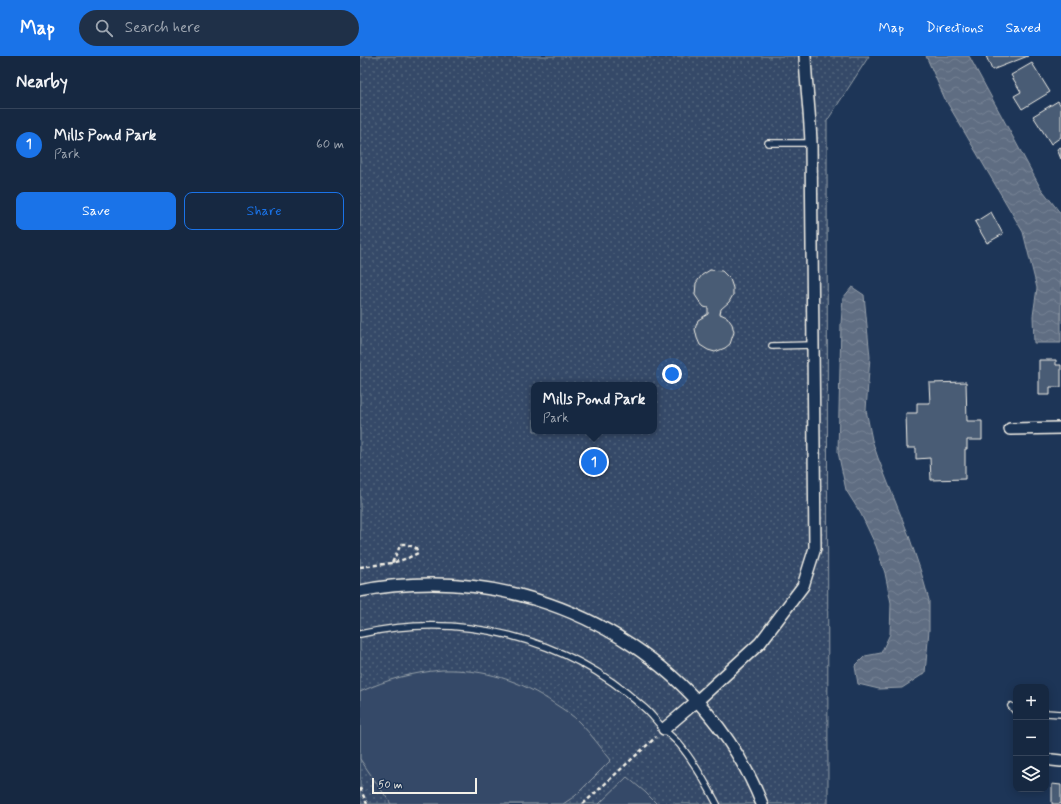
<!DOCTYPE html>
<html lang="en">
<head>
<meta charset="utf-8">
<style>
  body { margin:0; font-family:Mynerve,sans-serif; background:#1f3048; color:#f1f3f6 }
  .controls { position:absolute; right:12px; bottom:12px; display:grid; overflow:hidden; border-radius:8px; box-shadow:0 2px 10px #0003 }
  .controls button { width:36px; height:36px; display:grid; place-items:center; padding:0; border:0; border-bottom:1px solid #35445a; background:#162841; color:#f1f3f6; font:20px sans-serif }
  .scale { position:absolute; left:12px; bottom:10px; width:105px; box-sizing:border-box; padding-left:4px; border:2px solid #f4f1e8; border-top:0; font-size:11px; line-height:14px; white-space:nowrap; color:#f4f1e8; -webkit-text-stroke:3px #1d3557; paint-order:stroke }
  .you { position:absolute; left:312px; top:318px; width:14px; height:14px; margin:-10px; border:3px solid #fff; border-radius:50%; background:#1a73e8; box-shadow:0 0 0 6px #1a73e833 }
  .badge { display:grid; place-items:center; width:26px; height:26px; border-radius:50%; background:#1a73e8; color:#fff; font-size:13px; font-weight:700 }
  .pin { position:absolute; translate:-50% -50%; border:2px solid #fff; box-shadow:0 1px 4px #0006 }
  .popup { position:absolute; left:171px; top:326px; width:126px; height:52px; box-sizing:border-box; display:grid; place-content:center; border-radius:8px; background:#162841; filter:drop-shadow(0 1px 3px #0005); font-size:13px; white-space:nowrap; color:#9ea6b1 }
  .popup b { font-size:15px; color:#f1f3f6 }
  .popup::after { content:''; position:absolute; left:50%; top:100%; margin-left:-8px; border:8px solid transparent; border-top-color:#162841 }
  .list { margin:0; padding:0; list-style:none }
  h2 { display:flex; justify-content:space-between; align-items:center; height:52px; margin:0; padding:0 16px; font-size:17px }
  h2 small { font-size:13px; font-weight:400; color:#9ea6b1 }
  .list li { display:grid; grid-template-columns:26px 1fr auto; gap:12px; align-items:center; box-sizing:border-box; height:72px; padding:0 16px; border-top:1px solid #35445a }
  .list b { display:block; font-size:15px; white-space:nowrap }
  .list p { margin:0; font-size:13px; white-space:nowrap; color:#9ea6b1 }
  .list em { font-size:13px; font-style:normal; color:#9ea6b1 }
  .actions { display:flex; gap:8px; padding:12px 16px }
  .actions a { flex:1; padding:9px 0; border:1px solid #1a73e8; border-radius:8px; text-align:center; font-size:14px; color:#1a73e8 }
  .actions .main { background:#1a73e8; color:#fff }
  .icon { flex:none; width:22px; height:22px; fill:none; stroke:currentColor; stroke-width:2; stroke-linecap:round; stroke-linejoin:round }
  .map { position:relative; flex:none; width:701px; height:748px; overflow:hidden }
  header { display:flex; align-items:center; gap:24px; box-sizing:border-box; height:56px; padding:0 20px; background:#1a73e8; color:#fff }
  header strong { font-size:19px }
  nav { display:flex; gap:22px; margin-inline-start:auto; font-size:14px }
  .search { width:280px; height:36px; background:#1f3048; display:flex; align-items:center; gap:10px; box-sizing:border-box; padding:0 14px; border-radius:22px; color:#9ea6b1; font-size:15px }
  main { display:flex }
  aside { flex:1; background:#162841 }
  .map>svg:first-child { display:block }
</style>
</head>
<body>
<header>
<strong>Map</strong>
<div class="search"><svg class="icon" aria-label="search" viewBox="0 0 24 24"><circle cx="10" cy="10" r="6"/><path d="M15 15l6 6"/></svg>Search here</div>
<nav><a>Map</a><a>Directions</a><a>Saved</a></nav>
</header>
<main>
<aside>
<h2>Nearby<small></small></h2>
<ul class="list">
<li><span class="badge">1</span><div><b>Mills Pond Park</b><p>Park</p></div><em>60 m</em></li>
</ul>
<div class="actions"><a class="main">Save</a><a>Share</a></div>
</aside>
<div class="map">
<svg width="701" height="748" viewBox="0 0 701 748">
  <defs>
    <pattern id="park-dots" width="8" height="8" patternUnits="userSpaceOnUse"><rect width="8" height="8" fill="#354a67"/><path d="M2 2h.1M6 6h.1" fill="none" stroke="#53657d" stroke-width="1.8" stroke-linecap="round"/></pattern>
    <pattern id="water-waves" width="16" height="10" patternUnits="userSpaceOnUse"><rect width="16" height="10" fill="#5e6d82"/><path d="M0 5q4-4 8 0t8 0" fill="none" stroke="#768294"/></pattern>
  </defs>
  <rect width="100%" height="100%" fill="#1d3557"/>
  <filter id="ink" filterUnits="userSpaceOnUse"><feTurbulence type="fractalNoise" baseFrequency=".025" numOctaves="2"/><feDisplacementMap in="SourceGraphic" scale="8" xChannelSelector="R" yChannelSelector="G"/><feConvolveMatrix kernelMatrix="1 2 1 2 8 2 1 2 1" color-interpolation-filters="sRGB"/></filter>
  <g filter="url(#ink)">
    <path fill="url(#park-dots)" stroke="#949ea8" fill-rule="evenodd" d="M0,0h509l-42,65 1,683h-468zM174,329h120v46h-120z"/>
    <path fill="#354a67" stroke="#949ea8" d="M82,614c43,-1 78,10 113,34 9,6 18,11 25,19 11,11 21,25 31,37l-36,36 -12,8h-172l-31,-45v-67c28,-13 51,-19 82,-22z
      M267,721l18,15 12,12h-58z"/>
    <path fill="url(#water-waves)" stroke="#9aa2ab" d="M566,0h43l71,131 21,27v129h-27l-1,-27 4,-28 -14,-56 -78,-133z
      M492,231l12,8 6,62 -4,53 6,30 6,18 31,78 12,36 8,28v30l-4,43 -23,15 -23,1 -21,-5 -3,-18 10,-10 16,-3 9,-19 1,-31 -6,-30 -9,-27 -15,-32 -15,-24 -8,-38 3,-128 2,-26z"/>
    <path fill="#485b74" stroke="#f4f1e8" d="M626,0h42l-36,14z
      M672,7l18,29 -28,17 -8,-13 7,-4 -10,-17z
      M698,45l3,5v31l-10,7 -18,-28z
      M701,91v12l-4,-10z
      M631,156l12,22 -16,9 -12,-21z
      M350,214l12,1 8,8 3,9v7l-4,7 -8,7 -1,5 7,3 5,7 2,8 -4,12 -5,4 -10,4 -7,-2 -8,-5 -3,-7 -2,-9 3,-9 10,-6v-6l-4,-1 -5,-6 -4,-6 1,-12 6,-8z
      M679,304h17v5h5v22h-11v8h-11z
      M606,326l1,39h15v19h-15v9h-2v30l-34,1 -1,-22 -14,1v-11h-9l-1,-35h11v-10h13l-1,-20z
      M692,728l9,1v19h-9z"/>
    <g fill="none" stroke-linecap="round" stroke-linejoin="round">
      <g stroke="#f4f1e8" stroke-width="8">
        <path id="lane" d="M408,87h43
          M412,290l41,-1
          M0,578c100,-23 206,3 282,72 8,6 14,15 21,22 5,6 12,11 17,17 15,18 26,38 37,59
          M651,650l5,6
          M686,657l15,1"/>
      </g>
      <g stroke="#f4f1e8" stroke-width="14">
        <path id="street" d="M650,373l51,-1
          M0,535c23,-5 48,-7 72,-7 142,0 277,87 330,220
          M304,673l33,-28 63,-58 43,-57 12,-38 -4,-405c-1,-29 -5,-58 -6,-87
          M692,704l9,1"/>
      </g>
      <path stroke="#f4f1e8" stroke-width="2.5" stroke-dasharray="4 3" stroke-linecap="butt" d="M0,511l32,-4 16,-5 10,-5 -2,-5 -10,-4h-5l-9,19
        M0,732l7,16
        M223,748l73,-67"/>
      <use href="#lane" stroke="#1d3557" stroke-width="5.5"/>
      <use href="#street" stroke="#1d3557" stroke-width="11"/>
    </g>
  </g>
</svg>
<div class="controls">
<button>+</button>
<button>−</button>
<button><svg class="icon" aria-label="layers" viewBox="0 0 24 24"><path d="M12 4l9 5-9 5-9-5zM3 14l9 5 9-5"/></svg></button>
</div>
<div class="scale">50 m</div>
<div class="you"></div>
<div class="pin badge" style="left:234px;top:406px">1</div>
<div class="popup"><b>Mills Pond Park</b>Park</div>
</div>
</main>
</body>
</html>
